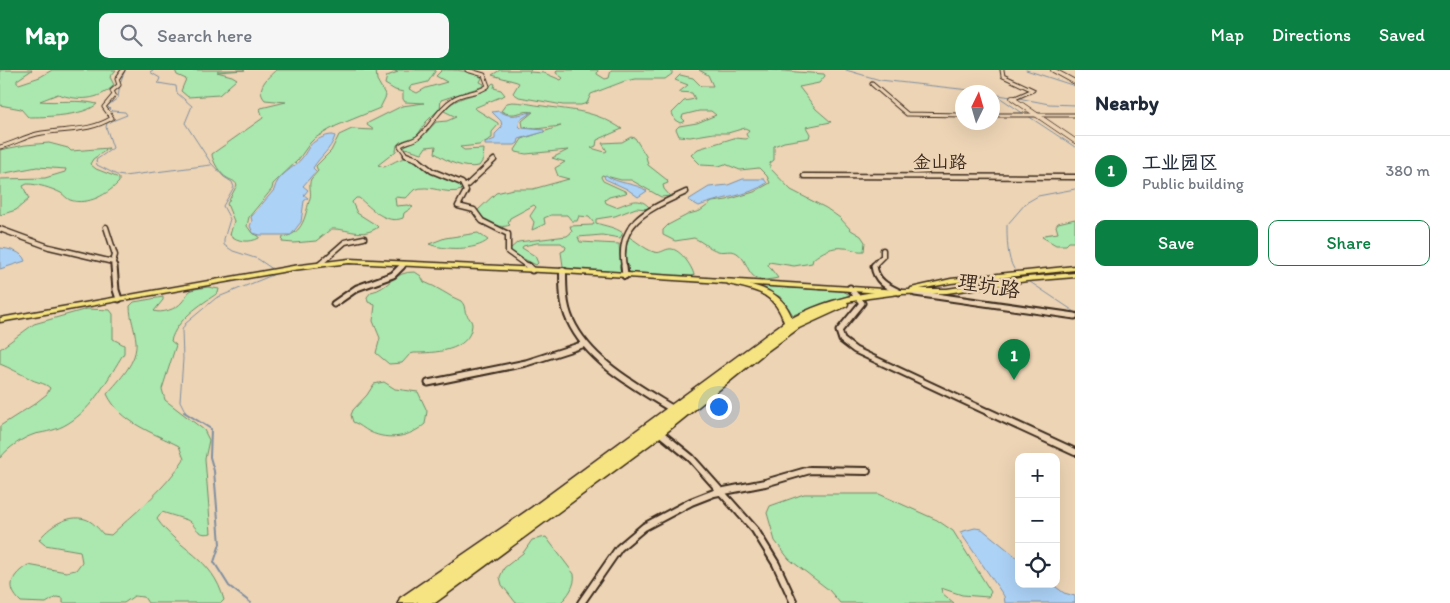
<!DOCTYPE html>
<html lang="en">
<head>
<meta charset="utf-8">
<style>
  body { margin:0; font-family:Itim,"LXGW WenKai TC",sans-serif; background:#f6f6f7; color:#1f2937 }
  .controls { position:absolute; right:15px; bottom:15px; display:grid; overflow:hidden; border-radius:10px; box-shadow:0 5px 20px #0002 }
  .controls button { width:45px; height:45px; display:grid; place-items:center; padding:0; border:0; border-bottom:1px solid #e0e1e3; background:#fff; color:#1f2937; font:25px sans-serif }
  .compass { position:absolute; left:955px; top:15px; width:45px; height:45px; border-radius:50%; background:#fff; box-shadow:0 5px 20px #0002; rotate:5deg }
  .you { position:absolute; left:718px; top:336px; width:18px; height:18px; margin:-12px; border:4px solid #fff; border-radius:50%; background:#1a73e8; box-shadow:0 0 0 8px #1a73e833 }
  .badge { display:grid; place-items:center; width:32px; height:32px; border-radius:50%; background:#0b8043; color:#fff; font-size:16px; font-weight:700 }
  .pin { position:absolute; translate:-50% -41px; filter:drop-shadow(0 1px 2px #0008) }
  .pin::after { content:''; position:absolute; top:26px; width:18px; height:15px; background:inherit; clip-path:polygon(0 0,100% 0,50% 100%) }
  .list { margin:0; padding:0; list-style:none }
  h2 { display:flex; justify-content:space-between; align-items:center; height:65px; margin:0; padding:0 20px; font-size:21px }
  h2 small { font-size:16px; font-weight:400; color:#747a83 }
  .list li { display:grid; grid-template-columns:32px 1fr auto; gap:15px; align-items:center; box-sizing:border-box; height:70px; padding:0 20px; border-top:1px solid #e0e1e3 }
  .list b { display:block; font-size:19px; white-space:nowrap }
  .list p { margin:0; font-size:16px; white-space:nowrap; color:#747a83 }
  .list em { font-size:16px; font-style:normal; color:#747a83 }
  .actions { display:flex; gap:10px; padding:15px 20px }
  .actions a { flex:1; padding:11px 0; border:1px solid #0b8043; border-radius:10px; text-align:center; font-size:18px; color:#0b8043 }
  .actions .main { background:#0b8043; color:#fff }
  .icon { flex:none; width:28px; height:28px; fill:none; stroke:currentColor; stroke-width:2; stroke-linecap:round; stroke-linejoin:round }
  .map { position:relative; flex:none; width:1075px; height:533px; overflow:hidden }
  header { display:flex; align-items:center; gap:30px; box-sizing:border-box; height:70px; padding:0 25px; background:#0b8043; color:#fff }
  header strong { font-size:24px }
  nav { display:flex; gap:28px; margin-inline-start:auto; font-size:18px }
  .search { width:350px; height:45px; background:#f6f6f7; display:flex; align-items:center; gap:12px; box-sizing:border-box; padding:0 18px; border-radius:10px; color:#747a83; font-size:19px }
  main { display:flex }
  aside { flex:1; background:#fff }
  .map>svg:first-child { display:block }
</style>
</head>
<body>
<header>
<strong>Map</strong>
<div class="search"><svg class="icon" aria-label="search" viewBox="0 0 24 24"><circle cx="10" cy="10" r="6"/><path d="M15 15l6 6"/></svg>Search here</div>
<nav><a>Map</a><a>Directions</a><a>Saved</a></nav>
</header>
<main>
<div class="map">
<svg width="1075" height="533" viewBox="0 0 1075 533">
  <rect width="100%" height="100%" fill="#edd4b5"/>
  <filter id="ink" filterUnits="userSpaceOnUse"><feTurbulence type="fractalNoise" baseFrequency=".02" numOctaves="2"/><feDisplacementMap in="SourceGraphic" scale="10" xChannelSelector="R" yChannelSelector="G"/><feConvolveMatrix kernelMatrix="1 2 1 2 8 2 1 2 1" color-interpolation-filters="sRGB"/></filter>
  <g filter="url(#ink)">
    <path fill="#aae8af" stroke="#728966" d="M0,0h32l-15,10v3l2,1 21,-7 12,-7h64l-6,7 4,8c-15,16 -36,16 -56,9l-18,7c18,2 39,-2 57,3 -13,12 -52,13 -69,13l-7,-8 -21,-4z
      M175,0h70l-28,2 15,4 5,3 -18,16 -31,2 -7,-6 5,-12 -9,-4z
      M276,0h100l1,10 9,16 -6,12 -44,18 -21,12 -5,5 -12,17 -25,24 -1,5 -23,28 -2,9 5,7 7,3v2c-9,5 -21,4 -29,-3l4,-14 -7,-17 10,-19c-3,-5 -5,-4 -10,-7 -6,-3 -15,-17 -15,-24l51,-36 -3,-9 1,-1 25,-6 -21,-2c-10,-11 2,-22 11,-30z
      M391,0h45l-8,12 -17,4 -2,3 8,4 9,-5 21,-6 -11,-6 6,-6c12,0 32,0 40,8l-2,4 4,2v2l-43,14 -1,8 -14,14 -9,14 -17,6 -3,3 -1,6 -18,14 6,2c7,-3 16,-9 22,-9 10,-1 16,8 24,14 10,7 22,9 32,15v3c-16,6 -33,-7 -48,0 -3,2 -5,6 -8,8l-11,-1 1,9 12,-1 5,2 -9,6 -1,5c-17,7 -32,-10 -44,-20h-3l-4,4 5,11 19,12 2,2c-16,12 -31,1 -47,2l-15,12 -22,2 -12,-1 1,-5c21,-3 22,-22 27,-39 2,-6 -2,-12 1,-19l7,-8 -2,-5 15,-15 8,-16 13,-6 22,1 -7,-5 1,-2 34,-17 22,-3 -19,-1 -2,-3v-7l-8,-2 -10,-6 2,-8 11,-4z
      M500,0h31l-2,2 15,1 17,7 2,-2 -7,-5 1,-3h41l-1,4 8,5 4,-1 2,-8h61v4l-7,5h-29l-11,2 -34,13 -4,9 -6,2h-18l-44,-8 -6,-4 6,-10 -2,-1 -25,-7z
      M699,0h70l55,4 1,2 -6,7 -20,4 17,22 15,13 -25,5 4,7 -1,4 -25,4 -10,4v14l-4,3v5l21,22 35,18 14,10 11,12 10,6 4,6 -1,9c-9,1 -13,-3 -20,-3 -12,-2 -22,4 -31,11l-1,4 -18,3 -25,-4 -1,3 10,13c-35,8 -25,-14 -41,-25 -6,-4 -13,0 -19,-2 -10,-3 -15,-9 -24,-13l-19,3 -12,-6v-5l5,-5 21,-11 11,-3 12,-9 15,-2 27,-8 16,-9 -3,-7 -8,-8 -19,2 -15,-6 -6,2 -18,-1 -10,-10 7,-6 36,-11 12,1 2,-1 -2,-4 3,-4 -4,-2 -17,5h-14l-24,4 -11,-1 -3,-7 3,-3 18,-3 19,-8 -5,-4h-12l-16,4 -1,3 3,3 -5,2 -5,-3 -3,-7 12,-12 11,-2 -3,-6 -13,-1 9,-7 -13,-5 5,-5 13,3 8,8h12l-5,-11z
      M493,13l2,1 -1,4 7,2 4,5 -31,13 24,15v2l-6,7v6l-13,7 -19,2 4,3 20,-1 -1,11 -4,6c-16,3 -31,-4 -44,-13l1,-7 -10,1 -4,6 -17,-5 -1,-2 16,-7 16,-17 11,-1 9,-4 -12,-6c14,-18 33,-12 49,-28z
      M512,32c10,0 21,3 31,4 31,5 51,4 79,23l-25,11 -1,6 -5,2 14,4 2,-1 -5,-8 20,-1 9,-5 4,1 11,18 2,9 19,15 1,3 -5,2 1,4 6,7 -9,1 -30,-17h-10l-19,-5 -1,2 2,4 24,11 -1,1 -17,4 -4,3 1,3 10,4c11,-3 22,-12 33,0l-1,2 -12,-1 -21,8 -19,3v4c9,3 19,4 27,10l-3,5 -18,-3 -24,2 2,5 39,2 2,27 -2,1 -50,-3 -6,-3 -2,-14 4,-2 1,-3 -5,-4h-24l-14,3 -1,2 13,8 3,7 -2,2 -24,-12 -2,-4 8,-7 49,-6 5,-4 -2,-6 23,-1 1,-2 -5,-6 -10,-1 -2,5h-5l-5,-6h-16l-7,3 1,6 -13,6 2,-8 -4,-6 6,-9 -2,-2 -24,13 -2,5 2,2c-13,5 -26,-4 -33,-14l19,-18 17,-4h20l36,-10 -11,-3 -3,-8 10,-6 -13,-4 16,-8 -42,4 -10,-2 -1,-2 7,-11 39,-13 -26,3 -12,-2 -1,-6 11,-9c-12,-3 -18,7 -32,-1l6,-8z
      M49,73l19,5 3,3 38,-3 -16,11 -3,5 6,5 23,9v4c-11,12 -31,24 -49,18 -4,-2 -6,-5 -9,-7 -10,-5 -23,-9 -34,-9l-4,2 6,13 -13,11 -16,5v-36l45,-1 20,-6 1,-3 -29,-2 -37,7v-24l25,-5z
      M1075,149v23h-6l-3,3h-10l-14,-8 2,-2 14,-2 -2,-7 2,-3z
      M478,163l10,7c-12,11 -45,10 -59,4l16,-6z
      M627,166c9,4 17,13 27,16 6,2 9,-2 15,-3 10,-2 23,17 25,26l-3,2 -60,-4 -4,-4 -3,-23z
      M415,202l6,4 3,6c14,5 24,14 37,19 4,5 3,5 4,10 1,5 7,8 7,14 -2,27 -39,28 -58,28l-4,1 -8,9 -13,1 -13,-11 4,-15 -7,-17 2,-16 -7,-3 -1,-5 4,-5c18,-3 22,-21 44,-20z
      M759,216l84,5 7,4 -57,20 -11,-17z
      M208,217l11,2 -1,4c-17,11 -42,27 -47,48l5,4 -14,44 3,11 39,30 5,10 -4,19 6,74c-15,4 -15,-9 -24,-13 -8,-3 -17,-5 -25,-8l-5,7c22,32 55,37 67,81l-3,3h-73l-4,-6 -10,-1 -10,7h-61v-5l-7,-1 -10,6 -25,-1c-16,-15 -9,-27 7,-37l38,7 10,-2 6,-8 -2,-11 -35,-6 -6,-5c9,-13 29,-26 46,-21 7,2 13,9 18,15l8,1c26,-24 54,-46 73,-76l-5,-13c-27,-14 -58,-23 -72,-52 12,-14 31,-32 29,-53 -1,-12 -6,-23 -6,-35l4,-4 29,-5v3l-9,11c7,3 23,-2 28,-9 4,-4 4,-9 10,-12 5,-2 11,-2 16,-3z
      M87,239l23,1 3,4v25l11,6v8c-16,25 -30,55 -57,71 -10,6 -21,8 -32,10 -13,4 -27,14 -35,24v-32l33,-21 14,-11 3,-6c-6,-6 -14,-5 -21,-10 -10,-5 -19,-10 -29,-14v-15l34,-25z
      M384,312l11,7 23,3 9,19 -2,13c-15,13 -36,17 -55,8 -6,-3 -11,-8 -17,-10l-2,-7 2,-5 14,-15 7,-11z
      M804,424h75l58,26 16,11 38,61 -3,5 -26,-2 -21,-7 1,5 12,10h-114l-11,-13 -40,-31 -14,-18 -8,-28 3,-7z
      M546,467l28,37c2,11 -6,22 -14,29h-44l-14,-18 -2,-8 4,-9 19,-15 9,-13z"/>
    <path fill="#acd2f6" stroke="#7f8fa0" d="M499,41c13,8 20,3 33,1l-12,8 -1,6 2,2 23,2v2l-25,7 -1,4 -3,2h-30v-2l10,-4v-5l7,-7 -1,-6 -9,-9z
      M333,65l2,1c-4,14 -15,20 -22,32l3,3 -13,15 5,4 -4,5 4,3 -4,3 -3,21 -10,13h-31l-7,-2 -3,-7 2,-5 -1,-4 23,-27c3,-16 20,-21 28,-32 4,-5 7,-13 12,-16 6,-4 12,-7 19,-7z
      M606,105c12,10 29,7 41,16l-9,6 -11,-8 -22,-10 -1,-3z
      M743,109h21l3,4c-20,14 -46,14 -68,23l-11,-6 21,-13 19,-2z
      M0,178c9,1 22,3 25,13l-25,8z
      M975,458l7,1 37,30v25h33l12,9 11,3v7h-70l-1,-7 -44,-64z"/>
    <g fill="none" stroke-linecap="round" stroke-linejoin="round">
      <path stroke="#7f8fa0" stroke-width="1" d="M125,0l-5,13 -2,15 -11,8 5,5 13,1 2,3 -20,8 -1,4 7,21 -17,12 1,5 20,10 7,1 87,-11
        M153,0l-3,2 10,6 -2,5 18,3 1,7 15,13 -7,17 26,40 13,14 8,5 2,5 -11,19 7,13 -6,20v6l9,6 25,8 16,11
        M846,0l34,10 107,12
        M1026,0l49,16
        M992,24l19,3
        M996,25l28,19
        M1018,28l31,6 26,1
        M1028,46l47,31
        M1014,199c-7,-11 -7,-31 -7,-44l19,-22 12,-7 37,-7
        M1030,212l45,30
        M186,343l-6,-12 3,-42 -1,-29 3,-6 31,-26 59,-24"/>
      <path stroke="#7f8fa0" stroke-width="2" d="M184,342l27,17 -1,28 4,14 6,73 -6,18 15,24 22,17"/>
      <g stroke="#3b2a1e" stroke-width="5">
        <path id="minor-far3" d="M1002,0l1,6 30,14 -18,8
          M872,14l35,30 55,1
          M992,45h83
          M0,77c13,-3 24,-10 37,-13 26,-6 51,-1 75,-16l-8,-11 10,-12 -2,-4 7,-6 -2,-6 6,-9
          M407,86l-7,-10c5,-5 12,-4 17,-8 14,-10 20,-29 38,-40 10,-6 23,-4 33,-12l-4,-11 -17,-5"/>
      </g>
      <g stroke="#3b2a1e" stroke-width="7">
        <path id="minor-far2" d="M406,85l11,4 15,12 30,12 4,8 -8,15 16,4 8,11 26,13v18l21,15
          M804,106l271,1
          M465,117l29,-27
          M106,157l9,28 -2,7
          M0,159l49,18 64,15 1,5
          M320,194l25,-22 19,-4
          M401,197l3,-3
          M624,197c-8,-46 26,-58 62,-75
          M874,197v-2l9,-9v-6"/>
      </g>
      <g stroke="#3b2a1e" stroke-width="9">
        <path id="minor-far1" d="M114,196l2,24 3,9
          M528,196l4,4
          M624,196l1,10
          M874,196c2,15 12,20 25,26
          M850,218l12,15 -23,28 3,9 13,10 135,63
          M915,223l160,23
          M334,234l23,-16 36,-13 9,-9
          M428,313l98,-20 59,-19"/>
      </g>
      <g stroke="#3b2a1e" stroke-width="10">
        <path id="minor" d="M988,342l87,40
          M659,362l32,26 64,72 21,34 18,39
          M581,533l38,-55 25,-21 47,-25 23,-9 51,-10 45,-13 57,1"/>
      </g>
      <g stroke="#3b2a1e" stroke-width="5.5">
        <path id="tertiary-far1" d="M1053,0l22,12
          M1015,28h-3l63,43"/>
      </g>
      <g stroke="#3b2a1e" stroke-width="10">
        <path id="tertiary" d="M563,201c0,16 0,34 7,49 19,42 67,67 104,90"/>
      </g>
      <g stroke="#3b2a1e" stroke-width="3">
        <path id="primary" d="M349,189l214,10 336,21h11l1,-2 40,-9 124,-13v4l-124,13 -31,6h27l80,-12 48,-4v4l-48,4 -80,12 -48,1 -336,-21 -214,-10 -56,7 -293,52v-4l293,-52z"/>
      </g>
      <g stroke="#3b2a1e" stroke-width="3">
        <path id="motorway" d="M728,210h3c26,6 51,10 61,38 27,-15 57,-23 89,-27 7,-1 16,-3 22,1l-4,2 -30,4 -22,4 1,2 -1,2 -48,22 -33,24 -103,83 -228,168h-18l1,-2 -2,2h-18l2,-5 131,-90 253,-186c-9,-29 -28,-32 -56,-38l-1,-2z"/>
      </g>
      <use href="#minor-far3" stroke="#edd4b5" stroke-width="3"/>
      <use href="#minor-far2" stroke="#edd4b5" stroke-width="4"/>
      <use href="#minor-far1" stroke="#edd4b5" stroke-width="5"/>
      <use href="#minor" stroke="#edd4b5" stroke-width="6"/>
      <use href="#tertiary-far1" stroke="#edd4b5" stroke-width="4"/>
      <use href="#tertiary" stroke="#edd4b5" stroke-width="6"/>
      <use href="#primary" fill="#f6e381" fill-rule="evenodd"/>
      <use href="#motorway" fill="#f6e381" fill-rule="evenodd"/>
    </g>
  </g>
  <g text-anchor="middle" stroke-width="5" stroke-linejoin="round" paint-order="stroke">
    <g font-size="18" fill="#3b2a1e" stroke="#edd4b5">
      <text x="940" y="98">金山路</text>
    </g>
    <g font-size="21" fill="#3b2a1e" stroke="#edd4b5">
      <text transform="translate(989 216) rotate(9)" y="7">理坑路</text>
    </g>
  </g>
</svg>
<div class="controls">
<button>+</button>
<button>−</button>
<button><svg class="icon" aria-label="locate" viewBox="0 0 24 24"><circle cx="12" cy="12" r="6"/><path d="M12 2v4M12 18v4M2 12h4M18 12h4"/></svg></button>
</div>
<svg class="compass" viewBox="-18 -18 36 36"><path d="M0-13l5 13h-10z" fill="#e53935"/><path d="M0 13l5-13h-10z" fill="#747a83"/></svg>
<div class="you"></div>
<div class="pin badge" style="left:1014px;top:310px">1</div>
</div>
<aside>
<h2>Nearby<small></small></h2>
<ul class="list">
<li><span class="badge">1</span><div><b>工业园区</b><p>Public building</p></div><em>380 m</em></li>
</ul>
<div class="actions"><a class="main">Save</a><a>Share</a></div>
</aside>
</main>
</body>
</html>
